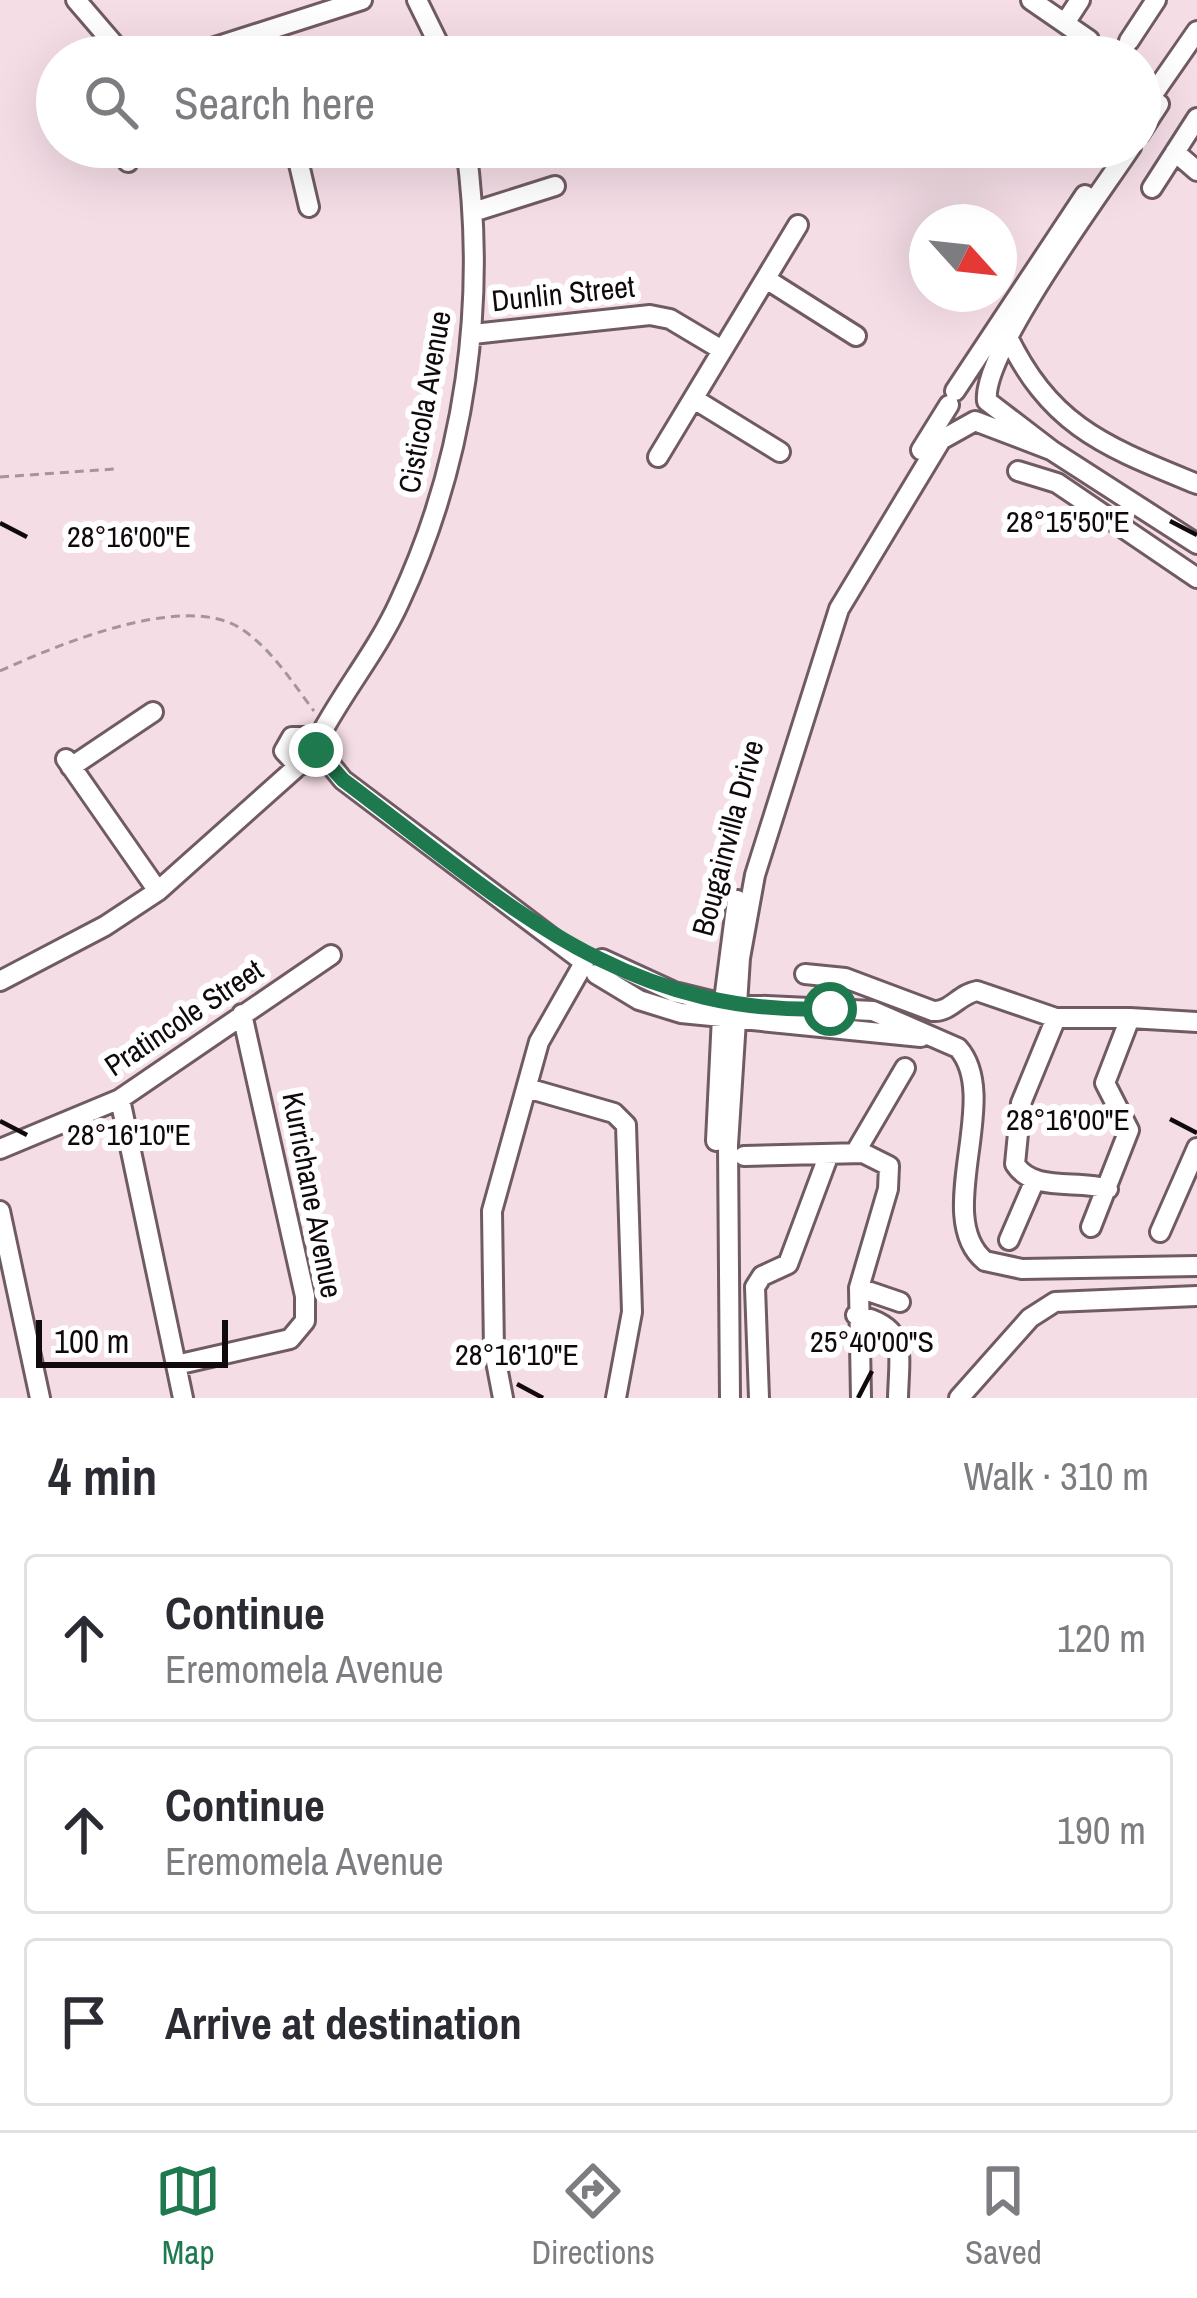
<!DOCTYPE html>
<html lang="en">
<head>
<meta charset="utf-8">
<style>
  body { margin:0; font-family:"Archivo Narrow",sans-serif; background:#f7f7f7; color:#2b2b33 }
  .compass { position:absolute; left:909px; top:204px; width:108px; height:108px; border-radius:50%; background:#fff; box-shadow:0 12px 48px #0002; rotate:117deg }
  .scale { position:absolute; left:36px; bottom:30px; width:192px; box-sizing:border-box; padding-left:12px; border:6px solid #110a0d; border-top:0; font-size:33px; line-height:42px; white-space:nowrap; color:#110a0d; -webkit-text-stroke:9px #fff; paint-order:stroke }
  .stop { position:absolute; width:36px; height:36px; margin:-27px; border:9px solid #1e794e; border-radius:50%; background:#fff }
  .stop.end { background:#1e794e; border-color:#fff; box-shadow:0 3px 12px #0008 }
  .list { margin:0; padding:0; list-style:none }
  h2 { display:flex; justify-content:space-between; align-items:center; height:156px; margin:0; padding:0 48px; font-size:51px }
  h2 small { font-size:39px; font-weight:400; color:#7c7c81 }
  .list li { display:grid; grid-template-columns:78px 1fr auto; gap:36px; align-items:center; box-sizing:border-box; height:168px; margin:0 24px 24px; padding:0 24px; border:3px solid #e1e1e2; border-radius:12px }
  .list b { display:block; font-size:45px; white-space:nowrap }
  .list p { margin:0; font-size:39px; white-space:nowrap; color:#7c7c81 }
  .list em { font-size:39px; font-style:normal; color:#7c7c81 }
  .icon { flex:none; width:66px; height:66px; fill:none; stroke:currentColor; stroke-width:2; stroke-linecap:round; stroke-linejoin:round }
  .map { position:relative; flex:none; width:1197px; height:1398px; overflow:hidden }
  .search { position:absolute; background:#fff; box-shadow:0 12px 48px #0002; left:36px; right:36px; top:36px; height:132px; display:flex; align-items:center; gap:30px; box-sizing:border-box; padding:0 42px; border-radius:66px; color:#7c7c81; font-size:45px }
  .sheet { height:732px; background:#fff }
  nav { display:flex; justify-content:space-around; align-items:center; box-sizing:border-box; height:168px; border-top:3px solid #e1e1e2; background:#fff; font-size:33px; color:#7c7c81 }
  nav a { display:grid; justify-items:center; gap:6px }
  nav .on { color:#1e794e }
  .map>svg:first-child { display:block }
</style>
</head>
<body>
<div class="map">
<svg width="1197" height="1398" viewBox="0 0 1197 1398">
  <rect width="100%" height="100%" fill="#f5dde6"/>
  <g fill="none" stroke-linecap="round" stroke-linejoin="round">
    <g stroke="#705b64" stroke-width="24">
      <path id="minor" d="M76,0l49,57
        M417,0l28,57
        M1031,0l58,40
        M1065,23l15,-23
        M267,33l6,24
        M1129,41l27,-41
        M184,57l178,-57
        M1140,113l57,-82
        M1140,133l19,-29
        M127,147l1,15
        M295,147l14,60
        M1131,147c-31,47 -150,207 -144,254l64,49 146,94
        M1175,152l22,19
        M1152,188l45,-70
        M473,212l82,-26
        M766,279l90,57
        M1005,331c45,96 99,115 192,153
        M473,334l177,-19 20,4 52,31
        M955,391l130,-196
        M694,399l86,53
        M921,450l28,-45
        M658,457l140,-232
        M1018,471l39,12 140,95
        M315,745c25,-50 61,-92 84,-142 67,-143 88,-300 67,-456
        M315,750l-3,10 -14,6 -14,-15 8,-14h16l35,43 241,182
        M66,759l92,132
        M71,767l82,-55
        M602,959l72,33 49,12 150,7 85,37c45,50 -27,169 27,213l37,8 175,-3
        M596,974l43,26 42,13 240,24
        M805,974l40,4 88,33c18,1 26,-17 44,-20l79,27h74
        M0,981l105,-55 53,-35 140,-125
        M1056,1018l-35,85 -6,61c18,29 63,15 93,25
        M527,1088l87,25 12,12 6,187 -16,86
        M120,1099l63,299
        M716,1141l6,-125 15,-116
        M0,1149l120,-50 211,-144
        M855,1153l50,-85
        M744,1156l119,-3 26,13 -1,23 -29,99 2,110
        M0,1211l40,187
        M1091,1227l38,-97 -24,-47 25,-65 67,4
        M1160,1232l37,-84
        M1009,1240l26,-60
        M859,1288l41,14
        M856,1315c53,11 43,38 42,83
        M176,1365l114,-26 15,-18v-25l-63,-282
        M503,1398l-9,-47 -2,-140 47,-169 45,-79
        M730,1398l-2,-253 12,-187 15,-83 84,-266 102,-169 34,-19 76,29
        M759,1398l-4,-111 7,-11 26,-12 41,-110
        M959,1398l71,-80 25,-16 142,-6"/>
    </g>
    <path stroke="#a6949b" stroke-width="3" stroke-dasharray="9 6" stroke-linecap="butt" d="M0,477l114,-8
      M0,671c57,-26 183,-79 240,-43 31,20 52,54 74,83"/>
    <use href="#minor" stroke="#fff" stroke-width="18"/>
  </g>
  <g fill="none" stroke-linecap="round" stroke-linejoin="round">
    <path stroke="#1e794e" stroke-width="15" d="M316,750l27,30c159,119 276,236 487,229"/>
  </g>
  <path fill="none" stroke="#110a0d" stroke-width="4.5" d="M1170,521l27,14M0,523l27,14M1170,1119l27,14M0,1121l27,14M517,1384l26,14M858,1398l14,-27"/>
  <g text-anchor="middle" stroke-width="12" stroke-linejoin="round" paint-order="stroke">
    <g font-size="30" fill="#110a0d" stroke="#fff">
      <text transform="translate(563 294) rotate(-6)" y="10">Dunlin Street</text>
      <text transform="translate(425 402) rotate(-80)" y="10">Cisticola Avenue</text>
      <text transform="translate(728 838) rotate(-75)" y="10">Bougainvilla Drive</text>
      <text transform="translate(184 1018) rotate(-34)" y="10">Pratincole Street</text>
      <text transform="translate(312 1195) rotate(79)" y="10">Kurrichane Avenue</text>
    </g>
  </g>
  <g font-size="30" text-anchor="middle" fill="#110a0d" stroke="#fff" stroke-width="12" stroke-linejoin="round" paint-order="stroke">
    <text x="1068" y="532">28°15'50"E</text>
    <text x="129" y="547">28°16'00"E</text>
    <text x="1068" y="1130">28°16'00"E</text>
    <text x="129" y="1145">28°16'10"E</text>
    <text x="872" y="1352">25°40'00"S</text>
    <text x="517" y="1365">28°16'10"E</text>
  </g>
</svg>
<svg class="compass" viewBox="-18 -18 36 36"><path d="M0-13l5 13h-10z" fill="#e53935"/><path d="M0 13l5-13h-10z" fill="#7c7c81"/></svg>
<div class="scale">100 m</div>
<div class="stop" style="left:830px;top:1009px"></div>
<div class="stop end" style="left:316px;top:750px"></div>
<div class="search"><svg class="icon" aria-label="search" viewBox="0 0 24 24"><circle cx="10" cy="10" r="6"/><path d="M15 15l6 6"/></svg>Search here</div>
</div>
<section class="sheet">
<h2>4 min<small>Walk · 310 m</small></h2>
<ul class="list">
<li><svg class="icon" aria-label="ahead" viewBox="0 0 24 24"><path d="M12 20V5M6 11l6-6 6 6"/></svg><div><b>Continue</b><p>Eremomela Avenue</p></div><em>120 m</em></li>
<li><svg class="icon" aria-label="ahead" viewBox="0 0 24 24"><path d="M12 20V5M6 11l6-6 6 6"/></svg><div><b>Continue</b><p>Eremomela Avenue</p></div><em>190 m</em></li>
<li><svg class="icon" aria-label="arrive" viewBox="0 0 24 24"><path d="M6 21V4h12l-3 4 3 4H6"/></svg><div><b>Arrive at destination</b></div></li>
</ul>
</section>
<nav>
<a class="on"><svg class="icon" aria-label="map" viewBox="0 0 24 24"><path d="M3 6l6-2 6 2 6-2v14l-6 2-6-2-6 2zM9 4v14M15 6v14"/></svg>Map</a>
<a><svg class="icon" aria-label="directions" viewBox="0 0 24 24"><path d="M12 3l9 9-9 9-9-9zM9 14v-3h6M13 9l2 2-2 2"/></svg>Directions</a>
<a><svg class="icon" aria-label="saved" viewBox="0 0 24 24"><path d="M7 4h10v16l-5-4-5 4z"/></svg>Saved</a>
</nav>
</body>
</html>
